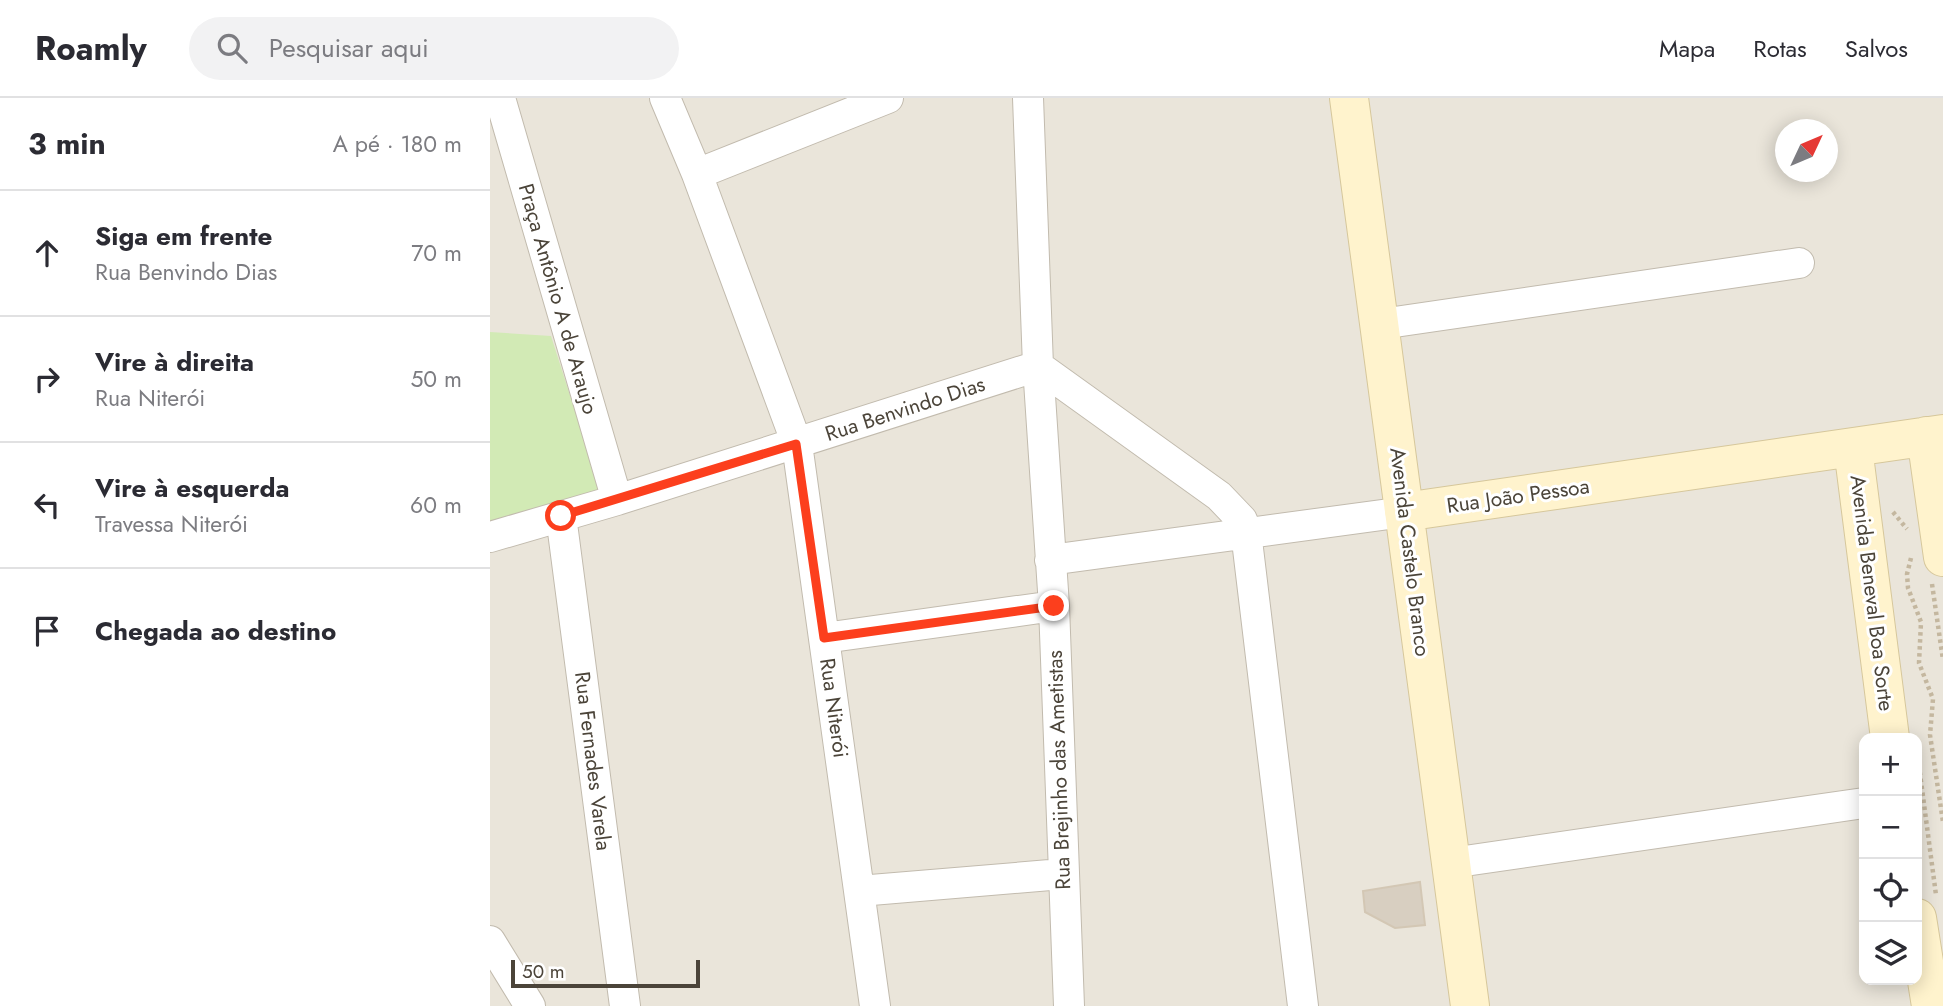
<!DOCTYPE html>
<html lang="pt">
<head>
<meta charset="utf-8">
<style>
  body { margin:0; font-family:Jost,sans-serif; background:#f2f2f3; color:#2b2b33 }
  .controls { position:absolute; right:21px; bottom:21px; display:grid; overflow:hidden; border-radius:14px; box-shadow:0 4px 18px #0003 }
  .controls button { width:63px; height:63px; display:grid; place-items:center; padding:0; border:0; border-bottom:2px solid #e1e1e2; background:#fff; color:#2b2b33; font:35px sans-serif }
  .compass { position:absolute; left:1285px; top:21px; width:63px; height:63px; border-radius:50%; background:#fff; box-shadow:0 4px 18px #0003; rotate:46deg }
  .scale { position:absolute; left:21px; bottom:18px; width:189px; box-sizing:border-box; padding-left:7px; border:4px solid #4b4439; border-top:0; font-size:19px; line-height:24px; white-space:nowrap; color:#4b4439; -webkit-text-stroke:5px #fff; paint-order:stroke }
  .stop { position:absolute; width:21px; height:21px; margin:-16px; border:5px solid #fc3f1d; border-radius:50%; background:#fff }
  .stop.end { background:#fc3f1d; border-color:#fff; box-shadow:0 2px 7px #0008 }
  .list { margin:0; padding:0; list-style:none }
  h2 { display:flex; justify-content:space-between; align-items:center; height:91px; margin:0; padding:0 28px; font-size:30px }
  h2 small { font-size:23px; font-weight:400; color:#7c7c81 }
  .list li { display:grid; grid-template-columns:46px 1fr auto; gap:21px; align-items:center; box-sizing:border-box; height:126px; padding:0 28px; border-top:2px solid #e1e1e2 }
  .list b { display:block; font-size:26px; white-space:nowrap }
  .list p { margin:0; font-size:23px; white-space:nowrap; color:#7c7c81 }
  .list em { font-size:23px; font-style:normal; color:#7c7c81 }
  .icon { flex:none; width:38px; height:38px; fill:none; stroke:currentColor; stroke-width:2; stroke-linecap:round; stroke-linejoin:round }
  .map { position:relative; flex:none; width:1453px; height:908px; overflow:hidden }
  header { display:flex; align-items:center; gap:42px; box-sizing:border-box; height:98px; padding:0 35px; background:#fff; border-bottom:2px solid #e1e1e2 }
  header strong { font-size:33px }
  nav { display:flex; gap:38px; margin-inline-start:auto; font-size:24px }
  .search { width:490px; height:63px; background:#f2f2f3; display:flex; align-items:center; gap:18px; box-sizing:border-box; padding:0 24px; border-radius:38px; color:#7c7c81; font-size:26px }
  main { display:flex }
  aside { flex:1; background:#fff }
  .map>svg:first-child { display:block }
</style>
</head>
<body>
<header>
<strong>Roamly</strong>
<div class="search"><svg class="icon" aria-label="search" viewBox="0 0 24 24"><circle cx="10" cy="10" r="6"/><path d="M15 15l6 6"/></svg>Pesquisar aqui</div>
<nav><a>Mapa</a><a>Rotas</a><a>Salvos</a></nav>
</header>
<main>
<aside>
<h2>3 min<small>A pé · 180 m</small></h2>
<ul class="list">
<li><svg class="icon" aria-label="ahead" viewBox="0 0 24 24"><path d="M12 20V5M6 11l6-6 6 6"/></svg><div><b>Siga em frente</b><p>Rua Benvindo Dias</p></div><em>70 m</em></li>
<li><svg class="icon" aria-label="right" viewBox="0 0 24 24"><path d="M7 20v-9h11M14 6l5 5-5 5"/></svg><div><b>Vire à direita</b><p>Rua Niterói</p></div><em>50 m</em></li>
<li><svg class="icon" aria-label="left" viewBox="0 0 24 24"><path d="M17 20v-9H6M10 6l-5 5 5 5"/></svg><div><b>Vire à esquerda</b><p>Travessa Niterói</p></div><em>60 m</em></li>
<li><svg class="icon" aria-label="arrive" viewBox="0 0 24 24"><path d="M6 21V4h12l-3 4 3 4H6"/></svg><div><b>Chegada ao destino</b></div></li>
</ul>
</aside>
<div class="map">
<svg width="1453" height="908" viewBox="0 0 1453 908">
  <rect width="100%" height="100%" fill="#f6f3ec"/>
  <path fill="#eae5da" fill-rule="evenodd" d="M0,0h1453v908h-1453zM1296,32h42v42h-42zM1374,640h53v242h-53z"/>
  <path fill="#d2eab5" d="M0,234l61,4 50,156 -111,29z"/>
  <path fill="#d8cfc1" stroke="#d3c7b4" stroke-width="2" d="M930,784l5,43 -30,3 -30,-16 -2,-21z"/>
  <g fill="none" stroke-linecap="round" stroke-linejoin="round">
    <g stroke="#c2bbae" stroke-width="32">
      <path id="street" d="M10,0l117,402
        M175,0l32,76 100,270 78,562
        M538,0l10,268 16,240 15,400
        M207,76l191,-76
        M891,226l418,-61
        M548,268l181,130 23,24 4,12 57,474
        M71,418l64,490
        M0,439l127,-37 421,-134
        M560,462l354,-48
        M334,540l230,-32
        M961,765l413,-60
        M369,793l203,-17
        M0,843l40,65"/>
    </g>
    <g stroke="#d6c79b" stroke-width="40">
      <path id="secondary" d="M859,0l121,908
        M1436,338l17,121
        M1363,350l37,290
        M914,414l539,-78
        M1427,820l14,88"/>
    </g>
    <path stroke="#c4b79f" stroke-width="4.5" stroke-dasharray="3.5 3.5" stroke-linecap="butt" d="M1403,414l14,17
      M1421,460l-4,16 1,14 13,34 -2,41 14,36 -3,36 13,87
      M1442,486l11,76
      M1427,653l19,144"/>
    <use href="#street" stroke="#fff" stroke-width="30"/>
    <use href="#secondary" stroke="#fff3cd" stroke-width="38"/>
  </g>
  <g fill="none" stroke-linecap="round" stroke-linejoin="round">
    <path stroke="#fc3f1d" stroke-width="9" d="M71,418l235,-72 28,194 230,-32"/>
  </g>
  <g text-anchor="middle" stroke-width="6" stroke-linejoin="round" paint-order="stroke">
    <g font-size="21" fill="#4b4439" stroke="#fff">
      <text transform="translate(68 201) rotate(74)" y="7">Praça Antônio A de Araujo</text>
      <text transform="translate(415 311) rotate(-18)" y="7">Rua Benvindo Dias</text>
      <text transform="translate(1028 398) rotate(-8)" y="7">Rua João Pessoa</text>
      <text transform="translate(920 454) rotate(83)" y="7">Avenida Castelo Branco</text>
      <text transform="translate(1382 495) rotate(83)" y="7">Avenida Beneval Boa Sorte</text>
      <text transform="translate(344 610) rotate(82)" y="7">Rua Niterói</text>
      <text transform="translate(103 663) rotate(83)" y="7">Rua Fernades Varela</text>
      <text transform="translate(569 672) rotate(-92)" y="7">Rua Brejinho das Ametistas</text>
    </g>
  </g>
</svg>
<div class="controls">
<button>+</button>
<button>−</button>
<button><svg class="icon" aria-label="locate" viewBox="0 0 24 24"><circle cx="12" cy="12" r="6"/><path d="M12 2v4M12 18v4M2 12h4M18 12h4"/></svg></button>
<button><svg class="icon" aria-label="layers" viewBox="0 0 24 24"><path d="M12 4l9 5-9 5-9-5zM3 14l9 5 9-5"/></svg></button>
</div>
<svg class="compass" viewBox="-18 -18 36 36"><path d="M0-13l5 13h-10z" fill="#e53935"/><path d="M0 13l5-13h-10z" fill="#7c7c81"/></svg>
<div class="scale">50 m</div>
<div class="stop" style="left:71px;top:418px"></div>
<div class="stop end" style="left:564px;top:508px"></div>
</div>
</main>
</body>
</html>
